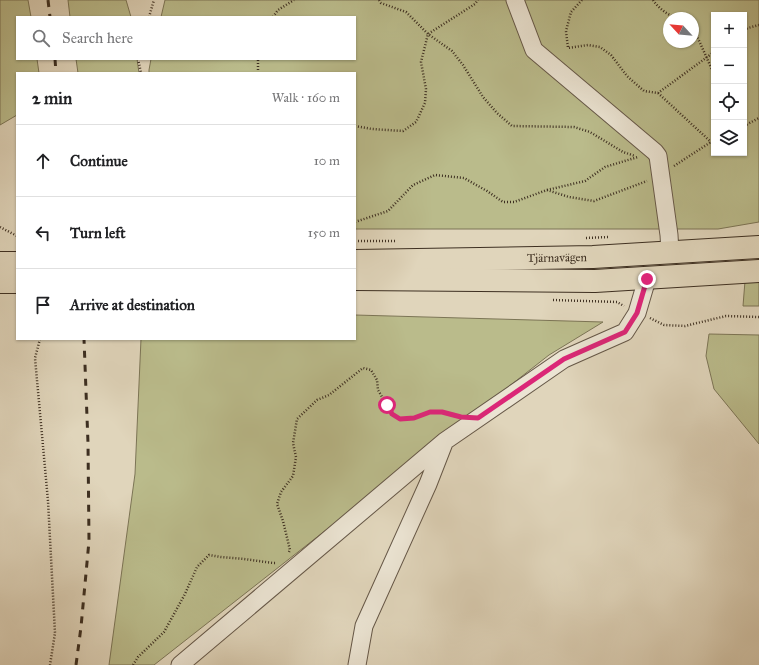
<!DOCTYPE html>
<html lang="en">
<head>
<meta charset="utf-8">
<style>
  body { margin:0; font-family:"IM FELL Great Primer",serif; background:#f2f2f2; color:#202124 }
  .controls { position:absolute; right:12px; top:12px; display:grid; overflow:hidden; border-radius:0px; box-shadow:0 1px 3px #0004 }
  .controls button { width:36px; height:36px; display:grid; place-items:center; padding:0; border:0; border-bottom:1px solid #e0e0e0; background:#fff; color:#202124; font:20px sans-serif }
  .compass { position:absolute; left:663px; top:12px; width:36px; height:36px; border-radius:50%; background:#fff; box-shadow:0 1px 3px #0004; rotate:296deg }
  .stop { position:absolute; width:12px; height:12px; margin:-9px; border:3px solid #db2777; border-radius:50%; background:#fff }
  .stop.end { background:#db2777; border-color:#fff; box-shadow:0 1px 4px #0008 }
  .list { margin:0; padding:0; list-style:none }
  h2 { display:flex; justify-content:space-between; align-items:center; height:52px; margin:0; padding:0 16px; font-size:17px }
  h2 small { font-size:13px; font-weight:400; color:#757577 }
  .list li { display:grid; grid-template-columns:26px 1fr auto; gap:12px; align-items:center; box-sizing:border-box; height:72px; padding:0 16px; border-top:1px solid #e0e0e0 }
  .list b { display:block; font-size:15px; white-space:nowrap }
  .list em { font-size:13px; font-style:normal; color:#757577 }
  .icon { flex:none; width:22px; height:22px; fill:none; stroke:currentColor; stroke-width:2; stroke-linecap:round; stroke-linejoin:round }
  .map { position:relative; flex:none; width:759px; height:665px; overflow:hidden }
  .search { position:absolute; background:#fff; box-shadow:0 1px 3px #0004; left:16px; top:16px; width:340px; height:44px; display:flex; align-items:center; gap:10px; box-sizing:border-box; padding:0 14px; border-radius:0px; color:#757577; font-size:15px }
  .panel { position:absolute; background:#fff; box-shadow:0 1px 3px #0004; left:16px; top:72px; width:340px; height:268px; border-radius:0px }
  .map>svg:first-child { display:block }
</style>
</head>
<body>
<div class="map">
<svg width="759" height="665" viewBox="0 0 759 665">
  <rect width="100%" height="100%" fill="#e0d5bb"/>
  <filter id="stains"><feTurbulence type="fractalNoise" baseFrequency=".005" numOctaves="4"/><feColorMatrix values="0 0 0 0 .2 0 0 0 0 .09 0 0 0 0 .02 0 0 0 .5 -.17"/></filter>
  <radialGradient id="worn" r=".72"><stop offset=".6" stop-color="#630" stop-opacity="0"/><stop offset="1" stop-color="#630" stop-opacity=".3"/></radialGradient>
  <path fill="#babb8b" stroke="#7c7556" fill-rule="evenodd" d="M0,0h28l3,17h-14v42h20l2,14h-22v42l-17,10z
    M68,0h58l5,17h-61z
    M165,0h594v222l-41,7h-363v-156h-206v-3l2,-11h204v-42h-194zM714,15h30v138h-30zM669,18h24v24h-24z
    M76,59h61l2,14h-61z
    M759,280v26h-16l2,-25z
    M355,315l248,7 -54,33 -395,310h-45l26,-191 6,-135h214z
    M709,334l50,1v109l-45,-55 -8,-33z"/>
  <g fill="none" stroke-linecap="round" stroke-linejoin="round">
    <g stroke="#665848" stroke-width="19">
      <path id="minor" d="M515,0l19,50 121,102 3,4 11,79 1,17
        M180,665l265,-224 119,-82 61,-27 12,-19 10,-34
        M357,665l7,-39 64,-142 16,-41"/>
    </g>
    <g stroke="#3d2f21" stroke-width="24">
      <g id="highway">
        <path id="s1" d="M355,261l238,-4 166,-10"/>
        <path d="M0,263h17"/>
        <path d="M355,279l240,2 164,-10"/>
        <path d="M0,282h17"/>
      </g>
    </g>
    <path stroke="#3d2f21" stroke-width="2.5" stroke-dasharray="1 2" stroke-linecap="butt" d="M379,0l2,3 25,9 22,22 24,17 11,14 20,32 14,16 15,13 62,1 16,5 33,20 12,4
      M582,0l-11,12 -5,19 2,17 20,-3 12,2 11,8 16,21 17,15 14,2 56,-41
      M653,0c6,9 14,14 23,18
      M149,17l5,-17
      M273,17l5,-7 16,-10
      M693,30l3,4 18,40
      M744,30l4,-2 11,-3
      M138,59l3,14
      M258,73v-14
      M658,93l53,49
      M355,126l17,3 31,2 13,-9 9,-19 1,-14 -5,-27 7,-28 47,-30 3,-4
      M744,126l15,-8
      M674,166l40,-26
      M547,190l38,-9 20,-14 33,-10
      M355,222l33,-11 25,-26 22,-10 29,3 23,13 16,11h11l33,-12 22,7 25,4 53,-20
      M0,227l17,9
      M586,238l23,-1
      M355,241h42
      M553,300l64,2 7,4
      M650,318l14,7 21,1 41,-10 33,1
      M40,339l-5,19 13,143 7,132 -5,32
      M289,552l1,-2 -7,-29 -6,-17 4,-12 12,-16 3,-19 -3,-14 4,-24 20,-19 12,-5 34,-27 8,2 6,10 1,10 14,24 9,5 13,-1 16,-6h12l13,4
      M133,665l5,-8 26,-25 21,-38 12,-27 12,-12 12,2 23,2 29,4h4"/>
    <use href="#minor" stroke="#ebe4d3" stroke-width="17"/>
    <use href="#highway" stroke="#e0d5bb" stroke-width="22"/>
    <path stroke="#3d2f21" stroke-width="3" stroke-dasharray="7 7" stroke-linecap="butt" d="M48,0l2,17
      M55,59l1,14
      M76,665l5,-38 8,-86 -1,-98 -4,-104"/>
  </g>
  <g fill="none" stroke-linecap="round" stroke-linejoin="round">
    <path stroke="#db2777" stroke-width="5" d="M387,405l5,9 8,5 14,-1 16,-6h12l19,5 17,1 86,-59 61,-27 12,-19 10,-34"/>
  </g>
  <g text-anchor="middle" stroke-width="3.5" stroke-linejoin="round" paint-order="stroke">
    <g font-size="12" fill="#3d2f21" stroke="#ebe4d3">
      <text dy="4" stroke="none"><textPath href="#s1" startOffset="202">Tjärnavägen</textPath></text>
    </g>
  </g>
  <rect width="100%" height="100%" filter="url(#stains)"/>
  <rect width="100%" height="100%" fill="url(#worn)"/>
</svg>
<div class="controls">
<button>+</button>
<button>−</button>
<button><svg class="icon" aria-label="locate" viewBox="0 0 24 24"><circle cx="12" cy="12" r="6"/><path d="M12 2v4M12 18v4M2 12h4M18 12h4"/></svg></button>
<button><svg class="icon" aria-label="layers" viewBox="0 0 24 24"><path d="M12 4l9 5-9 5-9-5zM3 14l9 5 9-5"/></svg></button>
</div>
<svg class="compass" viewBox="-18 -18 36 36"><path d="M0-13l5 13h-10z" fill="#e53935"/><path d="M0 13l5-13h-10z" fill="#757577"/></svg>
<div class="stop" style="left:387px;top:405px"></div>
<div class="stop end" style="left:647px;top:279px"></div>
<div class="search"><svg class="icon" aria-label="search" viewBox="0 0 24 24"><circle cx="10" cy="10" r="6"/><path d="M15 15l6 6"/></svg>Search here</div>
<section class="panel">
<h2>2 min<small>Walk · 160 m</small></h2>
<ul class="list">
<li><svg class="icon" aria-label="ahead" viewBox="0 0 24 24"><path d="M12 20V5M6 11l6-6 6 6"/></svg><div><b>Continue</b></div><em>10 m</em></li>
<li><svg class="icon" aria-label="left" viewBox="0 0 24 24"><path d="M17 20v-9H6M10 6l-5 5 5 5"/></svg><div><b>Turn left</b></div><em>150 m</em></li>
<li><svg class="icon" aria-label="arrive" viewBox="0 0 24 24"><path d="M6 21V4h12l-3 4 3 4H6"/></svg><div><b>Arrive at destination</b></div></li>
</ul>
</section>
</div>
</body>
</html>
